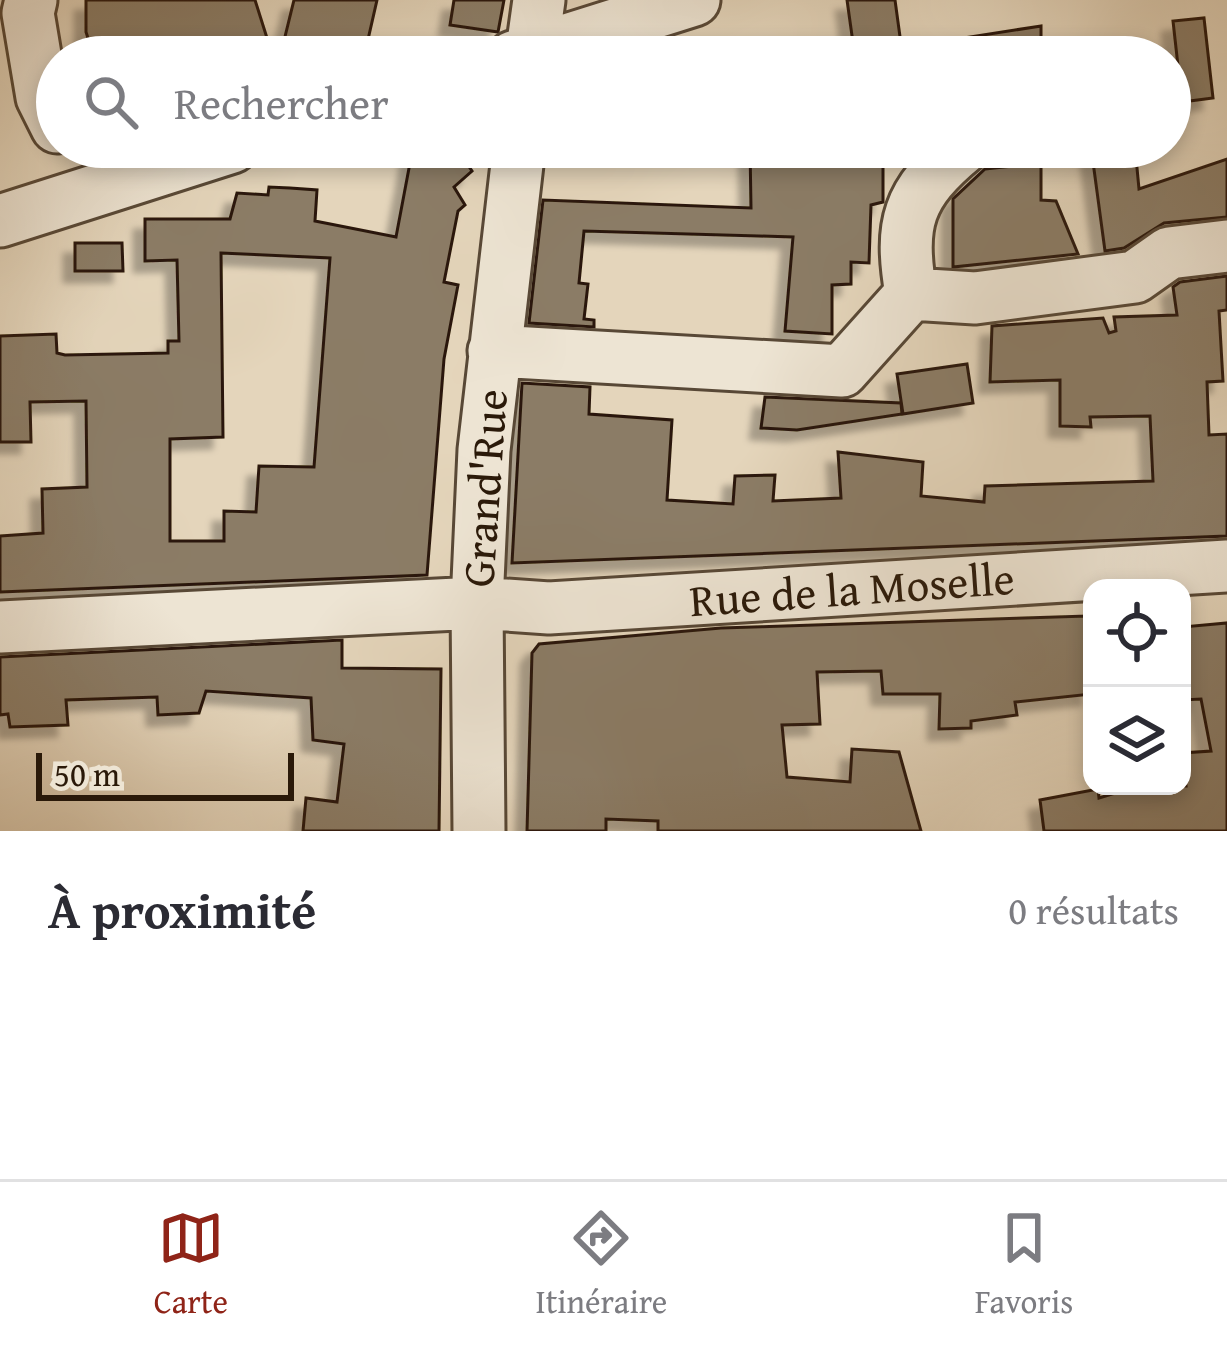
<!DOCTYPE html>
<html lang="fr">
<head>
<meta charset="utf-8">
<style>
  body { margin:0; font-family:"Gentium Book Plus",serif; background:#f7f7f7; color:#2b2b33 }
  .controls { position:absolute; right:36px; bottom:36px; display:grid; overflow:hidden; border-radius:24px; box-shadow:0 6px 18px #0003 }
  .controls button { width:108px; height:108px; display:grid; place-items:center; padding:0; border:0; border-bottom:3px solid #e1e1e2; background:#fff; color:#2b2b33; font:60px sans-serif }
  .scale { position:absolute; left:36px; bottom:30px; width:258px; box-sizing:border-box; padding-left:12px; border:6px solid #2a1909; border-top:0; font-size:33px; line-height:42px; white-space:nowrap; color:#2a1909; -webkit-text-stroke:9px #ede4d3; paint-order:stroke }
  .list { margin:0; padding:0; list-style:none }
  h2 { display:flex; justify-content:space-between; align-items:center; height:156px; margin:0; padding:0 48px; font-size:51px }
  h2 small { font-size:39px; font-weight:400; color:#7c7c81 }
  .icon { flex:none; width:66px; height:66px; fill:none; stroke:currentColor; stroke-width:2; stroke-linecap:round; stroke-linejoin:round }
  .map { position:relative; flex:none; width:1227px; height:831px; overflow:hidden }
  .search { position:absolute; background:#fff; box-shadow:0 6px 18px #0003; left:36px; right:36px; top:36px; height:132px; display:flex; align-items:center; gap:30px; box-sizing:border-box; padding:0 42px; border-radius:66px; color:#7c7c81; font-size:45px }
  .sheet { height:348px; background:#fff }
  nav { display:flex; justify-content:space-around; align-items:center; box-sizing:border-box; height:168px; border-top:3px solid #e1e1e2; background:#fff; font-size:33px; color:#7c7c81 }
  nav a { display:grid; justify-items:center; gap:6px }
  nav .on { color:#8f2418 }
  .map>svg:first-child { display:block }
</style>
</head>
<body>
<div class="map">
<svg width="1227" height="831" viewBox="0 0 1227 831">
  <defs>
    <filter id="shadow"><feDropShadow dx="-11" dy="11" stdDeviation="3" flood-color="#0004"/></filter>
  </defs>
  <rect width="100%" height="100%" fill="#e4d5bb"/>
  <filter id="stains"><feTurbulence type="fractalNoise" baseFrequency=".00167" numOctaves="4"/><feColorMatrix values="0 0 0 0 .2 0 0 0 0 .09 0 0 0 0 .02 0 0 0 .5 -.17"/></filter>
  <radialGradient id="worn" r=".72"><stop offset=".6" stop-color="#630" stop-opacity="0"/><stop offset="1" stop-color="#630" stop-opacity=".3"/></radialGradient>
  <path fill="#8b7b66" stroke="#2a1909" stroke-width="3" fill-rule="evenodd" filter="url(#shadow)" d="M86,0h169l18,57h-179l-8,-25z
    M294,0h83l-13,57h-84z
    M454,0h50l-6,32 -48,-7z
    M847,0h48l6,44 -47,6z
    M1204,18l9,80 -31,4 -9,-81z
    M1041,26v31h-102l-1,-15z
    M413,147h53l-3,11 9,13 -18,16 11,18 -7,6 -14,71 14,3 -14,74 -17,216 -427,17v-56l43,-3 -1,-44 45,-2 -1,-86 -56,1 1,40h-31v-106l56,-2 1,19 8,2 103,-2v-12h11l-2,-81 -32,1v-42h85l7,-26 31,2 1,-8 21,1 27,2 -2,31 81,16zM221,253l109,5 -16,209 -55,-1 -3,46 -32,-1v30h-54v-102l53,-2z
    M750,147h133v55l-12,3 -2,58 -18,-1v22l-19,1v49l-47,-3 8,-94 -209,-6 -5,52 9,1 -4,35 10,1v7l-65,-4 14,-123 208,8z
    M1091,147h44l4,42 88,-30v58l-63,6 -40,25 -19,3z
    M1041,163v37l15,1 22,53 -125,13v-68l32,-30z
    M75,243h47l1,28h-48z
    M1227,276v34l-8,1 4,70 -16,1 2,53 18,-1v102l-715,27 10,-180 68,4 -1,27 83,6 -5,80 66,4 2,-28 40,-1 -2,26 68,-3 -3,-46 85,10 -2,34 63,6 1,-16 168,-5 -3,-65 -60,1 1,10 -31,-1v-46l-70,2 2,-56 111,-8 6,15 7,-2 -2,-14 63,-2 -4,-28 7,-5z
    M967,364l6,39 -70,11 -6,-40z
    M765,397l136,6 1,11 -105,16 -36,-2z
    M1087,616l5,78 -77,8 2,13 -46,6v7l-32,1 1,-35h-57l-2,-23 -64,1 3,52 -38,1 5,52 63,5 2,-33 47,3 22,79h-263v-10l-52,-2v12h-79l5,-178 7,-9 182,-16z
    M1227,623v208h-183l-4,-31 58,-11 1,9 39,-12h48l-4,-33 29,-2 -10,-52 -19,1v-73z
    M342,640v28l99,1 -2,162h-136l3,-33 31,4 7,-58 -31,-4 -2,-42 -105,-7 -7,22 -41,2 -1,-18 -91,3 2,25 -58,2 -2,-13 -8,1v-58z"/>
  <g fill="none" stroke-linecap="round" stroke-linejoin="round">
    <g stroke="#584836" stroke-width="57">
      <path id="minor" d="M31,0l-3,13 14,84 15,30
        M513,57l181,-57
        M531,57l8,-57
        M0,221l232,-74
        M911,294c-12,-71 -4,-100 53,-147
        M494,351l348,20 69,-77 64,4 160,-21 34,-24 58,-7
        M0,627l477,-24 72,5 678,-42
        M479,831l-2,-228 7,-153 35,-303"/>
    </g>
    <use href="#minor" stroke="#ede4d3" stroke-width="51"/>
  </g>
  <g text-anchor="middle" stroke-width="10" stroke-linejoin="round" paint-order="stroke">
    <g font-size="45" fill="#2a1909" stroke="#ede4d3">
      <text transform="translate(484 488) rotate(-86)" y="16">Grand'Rue</text>
      <text transform="translate(852 589) rotate(-4)" y="16">Rue de la Moselle</text>
    </g>
  </g>
  <rect width="100%" height="100%" filter="url(#stains)"/>
  <rect width="100%" height="100%" fill="url(#worn)"/>
</svg>
<div class="controls">
<button><svg class="icon" aria-label="locate" viewBox="0 0 24 24"><circle cx="12" cy="12" r="6"/><path d="M12 2v4M12 18v4M2 12h4M18 12h4"/></svg></button>
<button><svg class="icon" aria-label="layers" viewBox="0 0 24 24"><path d="M12 4l9 5-9 5-9-5zM3 14l9 5 9-5"/></svg></button>
</div>
<div class="scale">50 m</div>
<div class="search"><svg class="icon" aria-label="search" viewBox="0 0 24 24"><circle cx="10" cy="10" r="6"/><path d="M15 15l6 6"/></svg>Rechercher</div>
</div>
<section class="sheet">
<h2>À proximité<small>0 résultats</small></h2>
<ul class="list">
</ul>
</section>
<nav>
<a class="on"><svg class="icon" aria-label="map" viewBox="0 0 24 24"><path d="M3 6l6-2 6 2 6-2v14l-6 2-6-2-6 2zM9 4v14M15 6v14"/></svg>Carte</a>
<a><svg class="icon" aria-label="directions" viewBox="0 0 24 24"><path d="M12 3l9 9-9 9-9-9zM9 14v-3h6M13 9l2 2-2 2"/></svg>Itinéraire</a>
<a><svg class="icon" aria-label="saved" viewBox="0 0 24 24"><path d="M7 4h10v16l-5-4-5 4z"/></svg>Favoris</a>
</nav>
</body>
</html>
